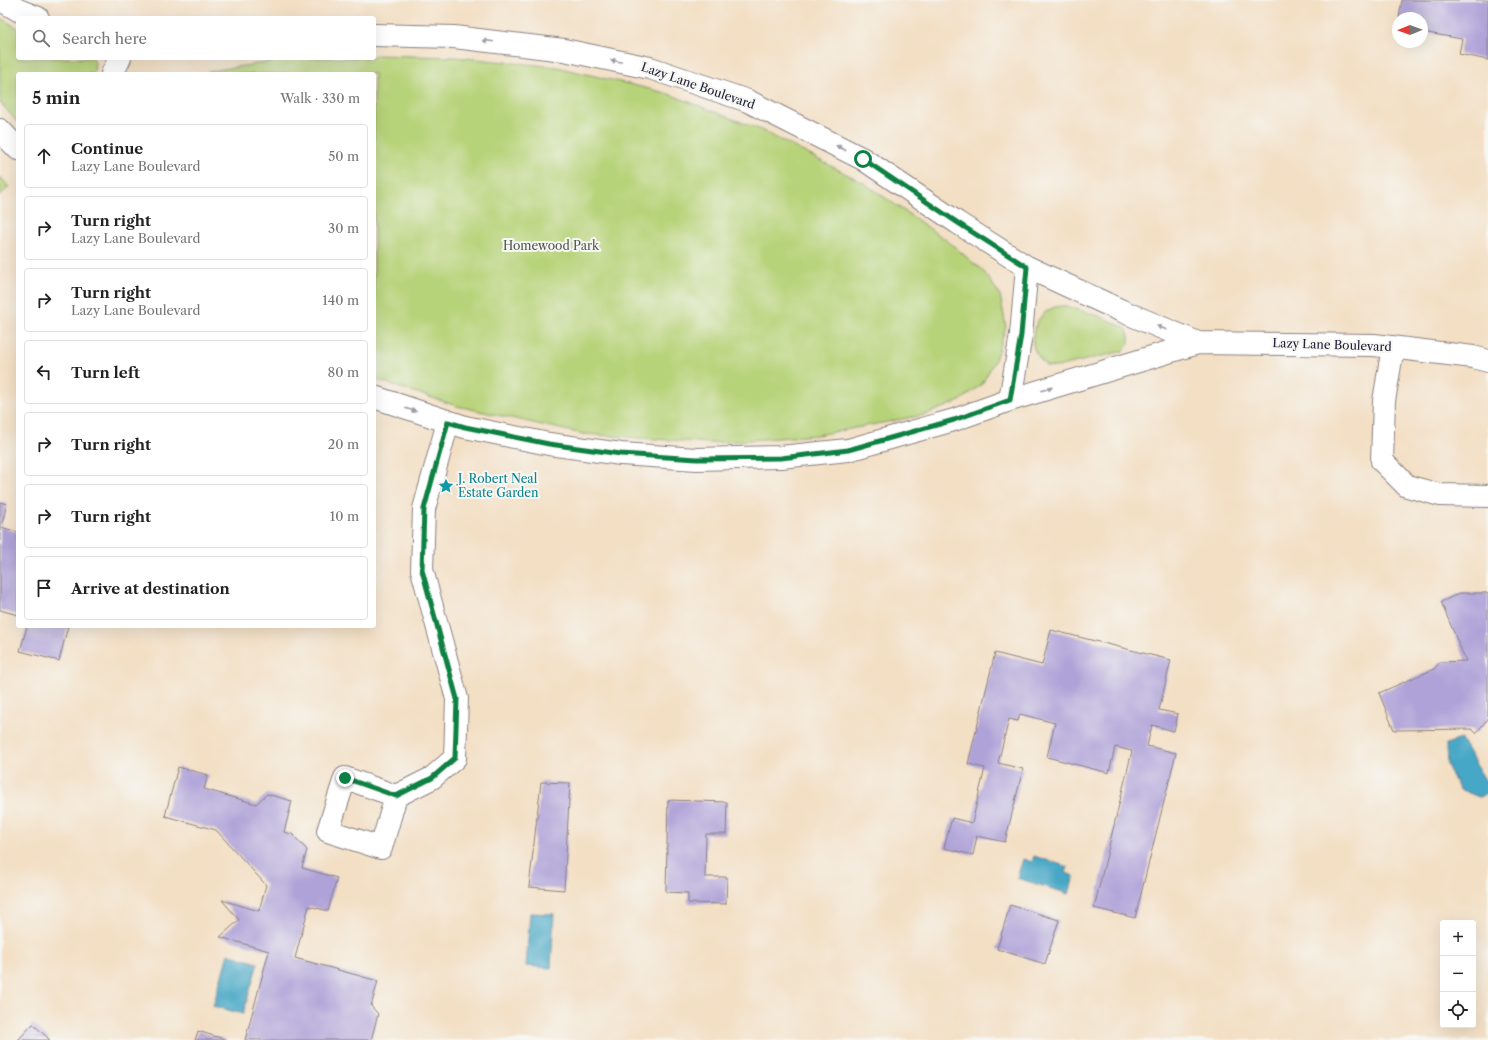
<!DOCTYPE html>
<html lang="en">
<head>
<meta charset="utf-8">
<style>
  body { margin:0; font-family:"Libre Caslon Text",serif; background:#f6f6f6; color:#222 }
  .controls { position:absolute; right:12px; bottom:12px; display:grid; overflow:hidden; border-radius:4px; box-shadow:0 4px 16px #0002 }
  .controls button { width:36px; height:36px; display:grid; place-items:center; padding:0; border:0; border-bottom:1px solid #e0e0e0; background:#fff; color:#222; font:20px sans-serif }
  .compass { position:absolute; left:1392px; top:12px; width:36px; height:36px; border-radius:50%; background:#fff; box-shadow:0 4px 16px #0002; rotate:269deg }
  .stop { position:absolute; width:12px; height:12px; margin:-9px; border:3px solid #0b8043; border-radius:50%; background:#fff }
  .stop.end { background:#0b8043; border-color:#fff; box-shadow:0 1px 4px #0008 }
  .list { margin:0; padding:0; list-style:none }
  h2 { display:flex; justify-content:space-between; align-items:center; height:52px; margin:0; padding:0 16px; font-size:17px }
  h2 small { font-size:13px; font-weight:400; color:#767676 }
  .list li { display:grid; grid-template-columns:26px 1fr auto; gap:12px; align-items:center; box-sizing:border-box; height:64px; margin:0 8px 8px; padding:0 8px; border:1px solid #e0e0e0; border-radius:4px }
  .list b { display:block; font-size:15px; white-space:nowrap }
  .list p { margin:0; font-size:13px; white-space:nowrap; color:#767676 }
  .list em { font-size:13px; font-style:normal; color:#767676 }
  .icon { flex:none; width:22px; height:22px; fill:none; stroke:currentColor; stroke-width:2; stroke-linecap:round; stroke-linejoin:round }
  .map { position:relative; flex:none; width:1488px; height:1040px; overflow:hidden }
  .search { position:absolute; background:#fff; box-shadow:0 4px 16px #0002; left:16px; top:16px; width:360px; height:44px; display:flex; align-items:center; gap:10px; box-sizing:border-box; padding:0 14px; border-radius:4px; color:#767676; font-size:15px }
  .panel { position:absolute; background:#fff; box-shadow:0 4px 16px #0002; left:16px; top:72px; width:360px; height:556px; border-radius:4px }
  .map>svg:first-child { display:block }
</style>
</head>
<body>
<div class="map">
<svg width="1488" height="1040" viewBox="0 0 1488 1040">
  <rect width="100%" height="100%" fill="#f6f6f2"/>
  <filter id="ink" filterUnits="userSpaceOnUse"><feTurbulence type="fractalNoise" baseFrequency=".025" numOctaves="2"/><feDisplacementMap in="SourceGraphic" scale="8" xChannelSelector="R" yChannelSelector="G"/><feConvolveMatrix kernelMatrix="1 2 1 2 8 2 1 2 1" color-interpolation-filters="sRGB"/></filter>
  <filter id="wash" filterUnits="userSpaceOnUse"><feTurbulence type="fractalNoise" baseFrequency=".012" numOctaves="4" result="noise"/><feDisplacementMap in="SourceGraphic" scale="16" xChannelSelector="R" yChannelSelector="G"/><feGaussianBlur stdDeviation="0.9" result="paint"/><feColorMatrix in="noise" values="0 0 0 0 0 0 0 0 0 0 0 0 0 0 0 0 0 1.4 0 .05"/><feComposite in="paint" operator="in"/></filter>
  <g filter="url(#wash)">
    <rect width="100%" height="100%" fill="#f3dfc4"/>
    <path fill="#b7d379" stroke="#6c7a5a" d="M0,18l18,10v30h75c3,4 2,11 0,16h-75v49l-18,-21z
      M374,55l81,2 102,10 109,26 93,36 105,54 85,59 35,30 16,23 6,32 -11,33 -13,24 -22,17 -36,14 -106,20 -107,8 -128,-9 -126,-28 -83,-27v-305h-171l13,-4 82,-12h76z
      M0,177l9,10 -9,8z
      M1065,306l34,10 27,12 3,8v8l-6,7 -66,16 -11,-1c-5,-6 -12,-14 -13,-22 -2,-14 6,-31 20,-36 3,-2 8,-2 12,-2z"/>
    <path fill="#47a7c6" stroke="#346480" d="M1461,739l27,46v8l-9,4 -20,-8 -12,-24 -1,-21z
      M1034,856l34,11 -2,6 8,3 -5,18 -52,-16 6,-19 9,3z
      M530,913l24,1 -3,54 -25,-2z
      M228,954l30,9 -15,51 -30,-8z"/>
    <g id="blocks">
      <path fill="#afa2d8" d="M1402,0h86v60l-29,-6 3,-15 -40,-7v-14h-23z
        M0,502l7,2 -6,23 17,5v83l-18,-5z
        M1460,593h27l1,2v124l-12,14 -4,-4 -78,1 -15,-37 55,-24 6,-7 26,-1 -25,-59z
        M27,626h41l-9,35 -39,-10z
        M1051,630l120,30 -12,50 19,4 -4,17 -22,-6 -5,21 29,7 -41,165 -41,-10 38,-157 -17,-4 -6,26 -62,-16 8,-34 -35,-9 -2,7 -9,-2 -11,44 25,6 -18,73 -28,-6 -4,19 -29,-7 8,-30 20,5 13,-55 -17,-4 27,-111 47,12z
        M178,767l30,8 -4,14 52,15 11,-10 25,7 -8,31 8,2 15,16 -5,18 35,10 -9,33 -19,-5 -14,52 83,23 -7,25 7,8 -7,26h-126l24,-89 -49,-14 19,-17 -17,-20 37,11 7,-26 -50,-55 -51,-14z
        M541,782l29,1 -6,107 -35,-3z
        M668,800l59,2 -1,32h-20l-1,43h22l-1,27 -38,-1v-10l-22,-1z
        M1010,905l49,15 -14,44 -48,-15z
        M33,1024l17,16h-32z
        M198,1031l29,9h-32z"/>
    </g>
  </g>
  <g filter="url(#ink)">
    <use href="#blocks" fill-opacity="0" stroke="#8a8080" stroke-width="1"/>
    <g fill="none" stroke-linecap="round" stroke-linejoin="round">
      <g stroke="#8a8080" stroke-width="24">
        <path id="minor" d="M1,0l17,10 20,8
          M374,35l80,2 110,13 86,18 98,33 115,58 95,64 69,44 95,44 76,32
          M112,74l8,-16
          M0,130l18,19
          M1393,347l-9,54 -2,60 25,25 33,9 48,1
          M374,397l91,30 84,17 72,10 76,5 84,-2 67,-7 106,-30 56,-20 188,-57 176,2 99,12 15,4
          M1010,400l11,-65 6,-68
          M396,796l-15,52 -53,-17 17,-53 51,18 36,-18 23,-20 2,-59 -35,-129 2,-61 24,-87"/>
      </g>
      <use href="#minor" stroke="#fff" stroke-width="22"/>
    </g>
    <defs><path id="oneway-solid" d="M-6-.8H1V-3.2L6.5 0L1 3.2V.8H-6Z"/></defs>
    <g fill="#9c9ca7">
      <use href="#oneway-solid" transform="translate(488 41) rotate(-173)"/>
      <use href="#oneway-solid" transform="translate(616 61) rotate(-168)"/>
      <use href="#oneway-solid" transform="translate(841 148) rotate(-153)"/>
      <use href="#oneway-solid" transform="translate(1162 328) rotate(-157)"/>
      <use href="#oneway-solid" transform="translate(1047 389) rotate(-17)"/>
      <use href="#oneway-solid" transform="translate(411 410) rotate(18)"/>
    </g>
  </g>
  <g fill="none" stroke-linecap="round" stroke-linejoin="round" filter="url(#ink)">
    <path stroke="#0b8043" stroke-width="5" d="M345,778l51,18 36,-18 23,-20 2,-59 -35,-129 2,-61 24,-87 17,5 84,17 72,10 76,5 84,-1 67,-8 106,-30 56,-20 11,-65 6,-68 -69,-44 -95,-64"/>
  </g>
  <defs>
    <g id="sight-bare" transform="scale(1.2)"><path d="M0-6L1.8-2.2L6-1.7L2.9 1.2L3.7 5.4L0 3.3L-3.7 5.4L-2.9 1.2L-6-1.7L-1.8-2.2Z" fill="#0f9aa8" stroke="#f6f6f2" stroke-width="2.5" paint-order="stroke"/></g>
  </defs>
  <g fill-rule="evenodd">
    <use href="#sight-bare" x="446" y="486"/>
  </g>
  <g text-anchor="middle" stroke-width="4" stroke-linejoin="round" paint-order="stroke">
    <g font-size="12" fill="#22223b" stroke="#f6f6f2">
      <text transform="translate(698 86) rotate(19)" y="4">Lazy Lane Boulevard</text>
      <text transform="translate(1332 345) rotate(2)" y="4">Lazy Lane Boulevard</text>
    </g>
    <g font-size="12" fill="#4f574e" stroke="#f6f6f2">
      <text x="551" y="250">Homewood Park</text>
    </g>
    <g font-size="12" fill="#0d838f" stroke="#f6f6f2" text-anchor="start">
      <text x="458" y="483">J. Robert Neal<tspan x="458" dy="14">Estate Garden</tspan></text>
    </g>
  </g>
</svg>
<div class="controls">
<button>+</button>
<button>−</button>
<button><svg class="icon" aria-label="locate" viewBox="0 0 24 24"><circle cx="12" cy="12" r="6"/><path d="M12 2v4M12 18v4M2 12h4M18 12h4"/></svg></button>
</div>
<svg class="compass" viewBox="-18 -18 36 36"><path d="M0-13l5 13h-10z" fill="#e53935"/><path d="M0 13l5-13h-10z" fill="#767676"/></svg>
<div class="stop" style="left:863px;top:159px"></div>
<div class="stop end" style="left:345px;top:778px"></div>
<div class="search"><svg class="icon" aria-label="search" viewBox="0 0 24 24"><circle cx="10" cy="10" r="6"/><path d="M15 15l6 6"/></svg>Search here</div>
<section class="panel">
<h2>5 min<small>Walk · 330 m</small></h2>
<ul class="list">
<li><svg class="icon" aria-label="ahead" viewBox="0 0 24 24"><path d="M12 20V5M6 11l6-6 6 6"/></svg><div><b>Continue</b><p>Lazy Lane Boulevard</p></div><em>50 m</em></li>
<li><svg class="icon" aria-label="right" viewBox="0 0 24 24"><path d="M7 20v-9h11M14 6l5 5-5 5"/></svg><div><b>Turn right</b><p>Lazy Lane Boulevard</p></div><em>30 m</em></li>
<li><svg class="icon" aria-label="right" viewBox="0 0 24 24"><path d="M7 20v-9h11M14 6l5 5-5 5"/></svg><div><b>Turn right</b><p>Lazy Lane Boulevard</p></div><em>140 m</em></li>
<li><svg class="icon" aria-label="left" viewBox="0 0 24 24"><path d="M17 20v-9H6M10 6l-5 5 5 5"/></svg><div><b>Turn left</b></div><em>80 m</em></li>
<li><svg class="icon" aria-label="right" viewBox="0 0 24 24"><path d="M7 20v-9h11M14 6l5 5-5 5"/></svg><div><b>Turn right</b></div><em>20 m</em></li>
<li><svg class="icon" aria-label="right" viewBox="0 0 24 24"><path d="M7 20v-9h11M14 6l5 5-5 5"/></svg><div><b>Turn right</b></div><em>10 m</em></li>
<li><svg class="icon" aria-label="arrive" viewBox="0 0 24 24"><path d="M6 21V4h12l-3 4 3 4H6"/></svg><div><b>Arrive at destination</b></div></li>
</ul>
</section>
</div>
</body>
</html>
